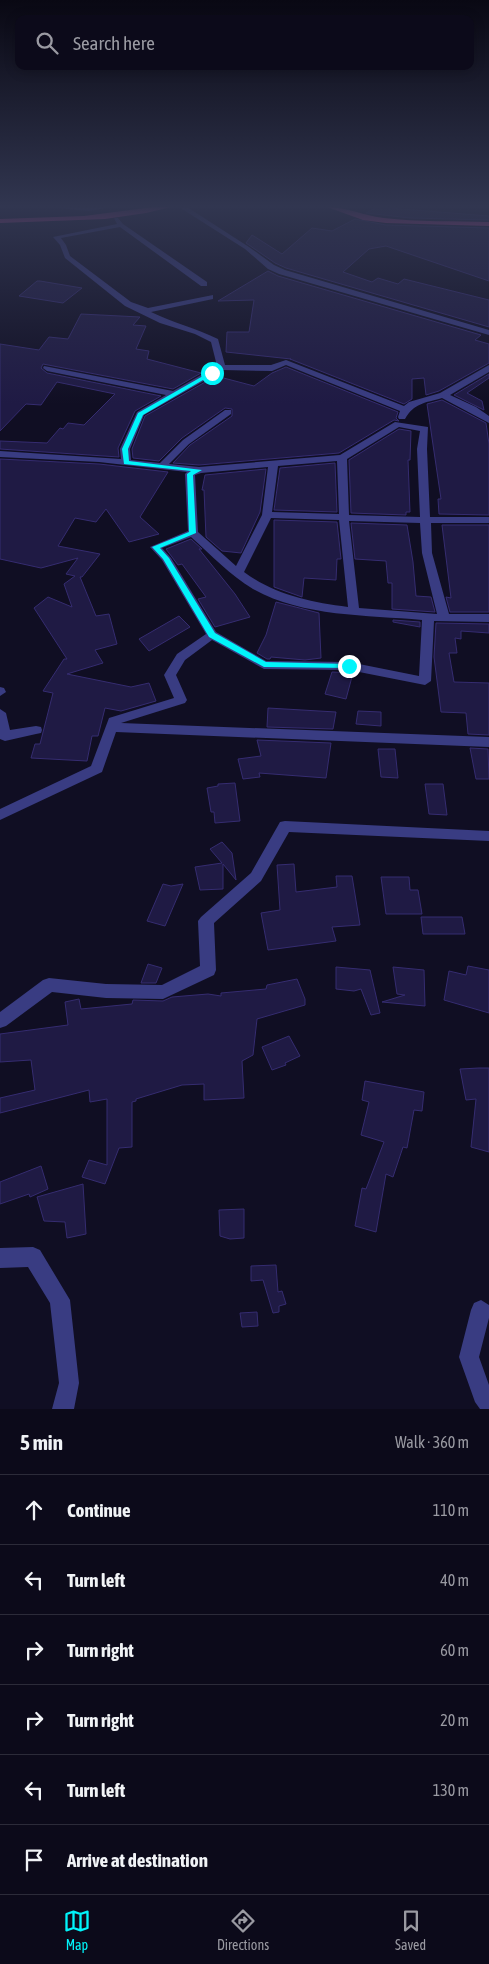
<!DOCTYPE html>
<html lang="en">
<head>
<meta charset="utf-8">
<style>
  body { margin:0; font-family:"Asap Condensed",sans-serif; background:#1a1827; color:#f1f3f6 }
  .stop { position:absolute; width:15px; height:15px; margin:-11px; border:4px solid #01f4fa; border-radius:50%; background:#fff }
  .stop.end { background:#01f4fa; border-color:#fff; box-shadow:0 1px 5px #0008 }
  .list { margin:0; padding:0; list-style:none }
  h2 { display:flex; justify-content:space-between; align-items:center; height:65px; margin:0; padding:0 20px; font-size:21px }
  h2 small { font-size:16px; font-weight:400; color:#9a9aa2 }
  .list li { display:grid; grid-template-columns:32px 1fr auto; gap:15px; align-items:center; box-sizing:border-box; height:70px; padding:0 20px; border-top:1px solid #2c2b39 }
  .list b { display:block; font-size:19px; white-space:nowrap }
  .list em { font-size:16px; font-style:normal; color:#9a9aa2 }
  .icon { flex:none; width:28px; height:28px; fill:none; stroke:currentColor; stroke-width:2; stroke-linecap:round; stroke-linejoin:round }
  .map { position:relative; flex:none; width:489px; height:1409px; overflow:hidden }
  .search { position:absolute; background:#0c0a1a; box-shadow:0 2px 12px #0003; left:15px; right:15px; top:15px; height:55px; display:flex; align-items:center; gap:12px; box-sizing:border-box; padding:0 18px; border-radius:10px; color:#9a9aa2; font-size:19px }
  .sheet { height:485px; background:#0c0a1a }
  nav { display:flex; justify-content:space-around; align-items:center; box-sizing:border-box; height:70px; border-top:1px solid #2c2b39; background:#0c0a1a; font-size:14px; color:#9a9aa2 }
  nav a { display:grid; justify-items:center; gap:2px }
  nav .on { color:#01f4fa }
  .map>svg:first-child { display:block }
</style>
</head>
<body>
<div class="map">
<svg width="489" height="1409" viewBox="0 0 489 1409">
  <rect width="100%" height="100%" fill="#100e23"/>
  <path fill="#1f1a44" stroke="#352c70" d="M377,207l112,9v4l-79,-2 -44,-5z
    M355,219l31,6 103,3v53l-103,-35 -17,3 -26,23 29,10 6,-4 20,6 6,-5 85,21v27l-203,-59 -11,-5 -29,-20 6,-8 30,19 30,-26 20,3z
    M268,271l10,5 203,59 -6,5 14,4v19l-50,28 -13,4 -2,-17 -12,1v20l-8,5 -114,-45h1l-65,-7 1,-20h22l5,-32 -36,1z
    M37,281h3l42,7 -19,15 -44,-7z
    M81,314l59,3 -7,8 13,1 -10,23 13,2 -2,8 54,14 -28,16 -130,-25 -2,4 6,5 114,23 -26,15 -17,37 1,9 -119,-8v-8l47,2 13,-15 3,1 5,-6 16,2 31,-31 -58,-12 -16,23 -15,-1 -26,27v-87l39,6 10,-13 19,2z
    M286,367l112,45 -2,6 3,3 -5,-1 -55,33 -140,12 -26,-2 17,-18 42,-29v-7l-7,-1 -43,30 -23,23 -26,-3 -1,-9 13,-33 71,-40 38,10 18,-13z
    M489,374v4l-22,15 15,8 2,9 -30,-15z
    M442,400l44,23 3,21v71l-50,-1 -1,-15h3l-14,-95z
    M399,429l12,2 -1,29h-2l2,52h-4v3l-55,-2 -2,-53z
    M0,459l99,5 69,8 -28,45 19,17 -30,8 -23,-33 -10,13 -21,-4 -17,28 42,8 -18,23h-2l16,39 13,-2 8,30 -22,6 8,13 -36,11 64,13 18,-4 7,18 -35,10 -16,-3 -7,28h-6l-5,25 -56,-3 4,-14h5l13,-51 -10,-2 21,-32h3l-33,-51 14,-11 24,10 -8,-23 11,-8 -9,-2 12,-16 -37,10 -41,-9z
    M335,463l2,49 -63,-2 6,-42z
    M266,469l-6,43 -19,41 -19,-2 -16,-14 -2,-47h-2l3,-15z
    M274,520l63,2 4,37h-4l-1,21 -32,-2 -2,19 -28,-10z
    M351,523l56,2 6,37 3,34 15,1 4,15 -43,-3v-26h-4l-2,-22 -31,-2z
    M442,525h47v87h-39l-4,-15 5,1z
    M191,539l11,10h-3l36,45 15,23 -35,10 -17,-28 8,-2 -24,-33 -4,1 -12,-16z
    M276,602l43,11 2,45 -16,2 -34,-3 -1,2h-3l-10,-6 9,-18z
    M179,616l11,11 -41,24 -10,-12z
    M393,620l27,2v5l-27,-5z
    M436,623l53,1v9l-28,-2v8l-6,-1 2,15h-8l5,29 35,1v52l-21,-1 -2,-21 -25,-1 -7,-55z
    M332,672l21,1 -7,26 -21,-5z
    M268,708l68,4 -3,17 -66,-2z
    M358,711l23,1v14l-25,-2z
    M257,740l74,3 -5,35 -67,-5 1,4 -17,2 -5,-20 23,-3z
    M470,748l18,1 1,30h-13z
    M378,749h17l3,29 -17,-1z
    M235,783l5,38 -25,2 -1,-11h-3l-4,-24 11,-2v-2z
    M425,784h18l4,31 -18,-1z
    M222,842l10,11 4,27 -13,-16v25l-23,1 -5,-23 27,-4 -12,-14z
    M294,864l2,28 41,-5 -1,-11h16l8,49 -28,2 4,14 -68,9 -7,-37 19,-3 -3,-45z
    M381,877h28l1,13h8l4,24h-36z
    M163,884l8,2 12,-2 -18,42 -18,-5z
    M421,917h41l3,17h-42z
    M148,964l14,4 -6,15h-15z
    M468,966l21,4v43l-45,-13 5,-29 17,4z
    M336,967l34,3 10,43 -9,2 -10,-26 -7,2 -18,-2z
    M393,967l31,3 1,36 -43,-4 23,-7 -8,-1z
    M297,979l8,20v6l-48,14 -4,36 -11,6 2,37 -40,2v-16l-22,1 -46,14v2l-4,1v45l-13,1 -14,36 -23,-7 7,-17 18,5v-66l-17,3 -1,-12 -89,23v-15l35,-8 -4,-30 -31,2v-28l68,-9 -3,-23 14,-3 2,10 51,-5 1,-4 30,1 9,-4 36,-3 13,2v-3l45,-4 1,-4z
    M289,1036l11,20 -15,7 1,2 -14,5 -10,-23z
    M479,1068h10v84l-18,-5 5,-48 -10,1 -6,-31z
    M365,1081l59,11 -2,19 -8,-1 -7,38 -4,-1 -10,30 -7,-3 -10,58 -21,-6 7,-38 4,1 18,-47 -23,-7 8,-33 -7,-2z
    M41,1166l7,23 -18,8 -1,-3 -29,10v-22z
    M83,1184l3,50 -19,4 -2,-16 -21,-1 -7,-24z
    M244,1209v29l-14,1 -10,-3 -1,-26z
    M276,1265l2,27 4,-1 4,13 -7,2v6l-6,1 -10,-33 -12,1v-15z
    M257,1312l1,14 -16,1 -2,-14z"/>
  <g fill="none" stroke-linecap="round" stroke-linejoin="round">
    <path fill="#393c82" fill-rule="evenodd" d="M49,207h63l-23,4z
      M179,207h8l62,40 25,18 11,5 204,60v5l-210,-61 -11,-5 -23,-20z
      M114,218h4l5,6 84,58v4h-6l-81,-59 -59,11 5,7 4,11 61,46 17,6 65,-13v4l-62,13c22,11 45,16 67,27l7,26h46l15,-5 118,46 5,-4 31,-9 49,-28v7l-39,23 26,12 13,9v7l-47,-25c-17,5 -28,5 -37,21h-6l-1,-2 2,-6 -114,-46 -14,6 -49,-1 -79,45 -14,34 1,11 29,3 23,-23 42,-30h6v4l-42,30 -20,20 30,3 141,-12 55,-33 33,5 -1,22 3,68h59v6h-58l1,30 17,61h40v8l-55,-1 -3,60 -6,4 -76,-15 -85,-1 -52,-29 -27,20 -9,15 11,25 -2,3 -64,20 368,14v10l-373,-15 -14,40 -102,48v-11l91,-43 18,-48 65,-20 -10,-23 13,-21 29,-20 -44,-74 -12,-13 38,-16 -3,-57 2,-2 -88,-10 -99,-5v-6l121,8 -1,-10 17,-37 29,-17 -119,-24 -4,-3 1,-2 129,25 44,-25 -6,-24 -16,-8 -35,-11 -35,-17 -60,-48 -5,-13 -7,-8 64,-13zM399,427l21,4 -3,18 3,68 -71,-2 -2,-56zM337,461l2,53 -67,-2 6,-46zM268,467l-6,48 -26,51 -38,-34 -3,-57 6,-2zM271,518l68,2 9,87c-38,-5 -73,-12 -104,-35zM349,521l71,2 2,30 15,61 -78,-6zM191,537c20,18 39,38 62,52 49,28 114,26 169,31l-3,56 -70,-14 -83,-1 -50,-29 -45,-74 -9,-10z
      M0,687l4,1 2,4 -6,4z
      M0,709l6,4 4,17 26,-4 5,1 1,3 -1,3 -5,1 -31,7 -5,-2z
      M285,821l204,10v10l-200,-9 -28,49 -47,42 2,47 -2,5 -51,24 -57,-1 -54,-6 -46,34 -6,2v-16l43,-32 6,-2 57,6 56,1 38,-19 -2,-45 3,-4 50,-44 29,-51z
      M33,1247l7,3 30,50 9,83 -5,26h-22l7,-26 -9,-80 -22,-36 -28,1v-20z
      M481,1300l8,5v13l-10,39 10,28v24h-9l-5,-7 -16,-45 12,-47 3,-7z"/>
    <path fill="#ff4cae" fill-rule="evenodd" d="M153,207h18l-25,6 -41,6 -105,4v-4l84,-3z
      M327,207c20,0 38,9 57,11 34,4 70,3 105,4v4l-103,-3 -23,-3z"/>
  </g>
  <linearGradient id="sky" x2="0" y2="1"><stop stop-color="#090813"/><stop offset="0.51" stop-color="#313650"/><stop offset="1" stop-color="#313650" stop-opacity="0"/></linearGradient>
  <rect width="489" height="404" fill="url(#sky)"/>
  <path fill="#01f4fa" d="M210,372l5,1 -72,42 -15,34 1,12 73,9 -9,5 3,58 -36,15 9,10 46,75 51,29 83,2 4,2 -1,2 -88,-1 -55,-30 -46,-78 -11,-12 37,-15 -2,-58 4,-3 -67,-7 -2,-15 16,-36z"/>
</svg>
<div class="stop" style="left:212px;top:373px"></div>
<div class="stop end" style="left:349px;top:666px"></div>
<div class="search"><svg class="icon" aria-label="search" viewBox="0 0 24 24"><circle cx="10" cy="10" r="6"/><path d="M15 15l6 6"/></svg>Search here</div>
</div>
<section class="sheet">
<h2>5 min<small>Walk · 360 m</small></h2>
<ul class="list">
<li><svg class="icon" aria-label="ahead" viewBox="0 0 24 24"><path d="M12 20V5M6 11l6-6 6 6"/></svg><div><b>Continue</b></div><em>110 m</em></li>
<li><svg class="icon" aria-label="left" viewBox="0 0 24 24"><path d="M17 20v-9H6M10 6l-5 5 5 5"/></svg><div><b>Turn left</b></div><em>40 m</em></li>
<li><svg class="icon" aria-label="right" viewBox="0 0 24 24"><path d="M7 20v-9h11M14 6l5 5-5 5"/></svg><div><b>Turn right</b></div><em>60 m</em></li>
<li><svg class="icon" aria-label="right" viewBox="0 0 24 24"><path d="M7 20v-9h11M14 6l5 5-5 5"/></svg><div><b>Turn right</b></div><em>20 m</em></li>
<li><svg class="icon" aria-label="left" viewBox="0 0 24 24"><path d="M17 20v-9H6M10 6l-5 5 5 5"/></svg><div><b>Turn left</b></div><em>130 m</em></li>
<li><svg class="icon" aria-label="arrive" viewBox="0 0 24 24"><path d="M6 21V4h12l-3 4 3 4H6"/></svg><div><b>Arrive at destination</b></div></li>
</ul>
</section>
<nav>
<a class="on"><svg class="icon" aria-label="map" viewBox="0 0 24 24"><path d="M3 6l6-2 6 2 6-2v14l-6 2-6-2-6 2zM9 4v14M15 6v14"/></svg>Map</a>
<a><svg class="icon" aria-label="directions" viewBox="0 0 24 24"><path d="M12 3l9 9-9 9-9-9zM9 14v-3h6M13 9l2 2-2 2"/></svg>Directions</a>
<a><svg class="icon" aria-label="saved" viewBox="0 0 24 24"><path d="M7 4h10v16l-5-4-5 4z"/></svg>Saved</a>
</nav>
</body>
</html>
